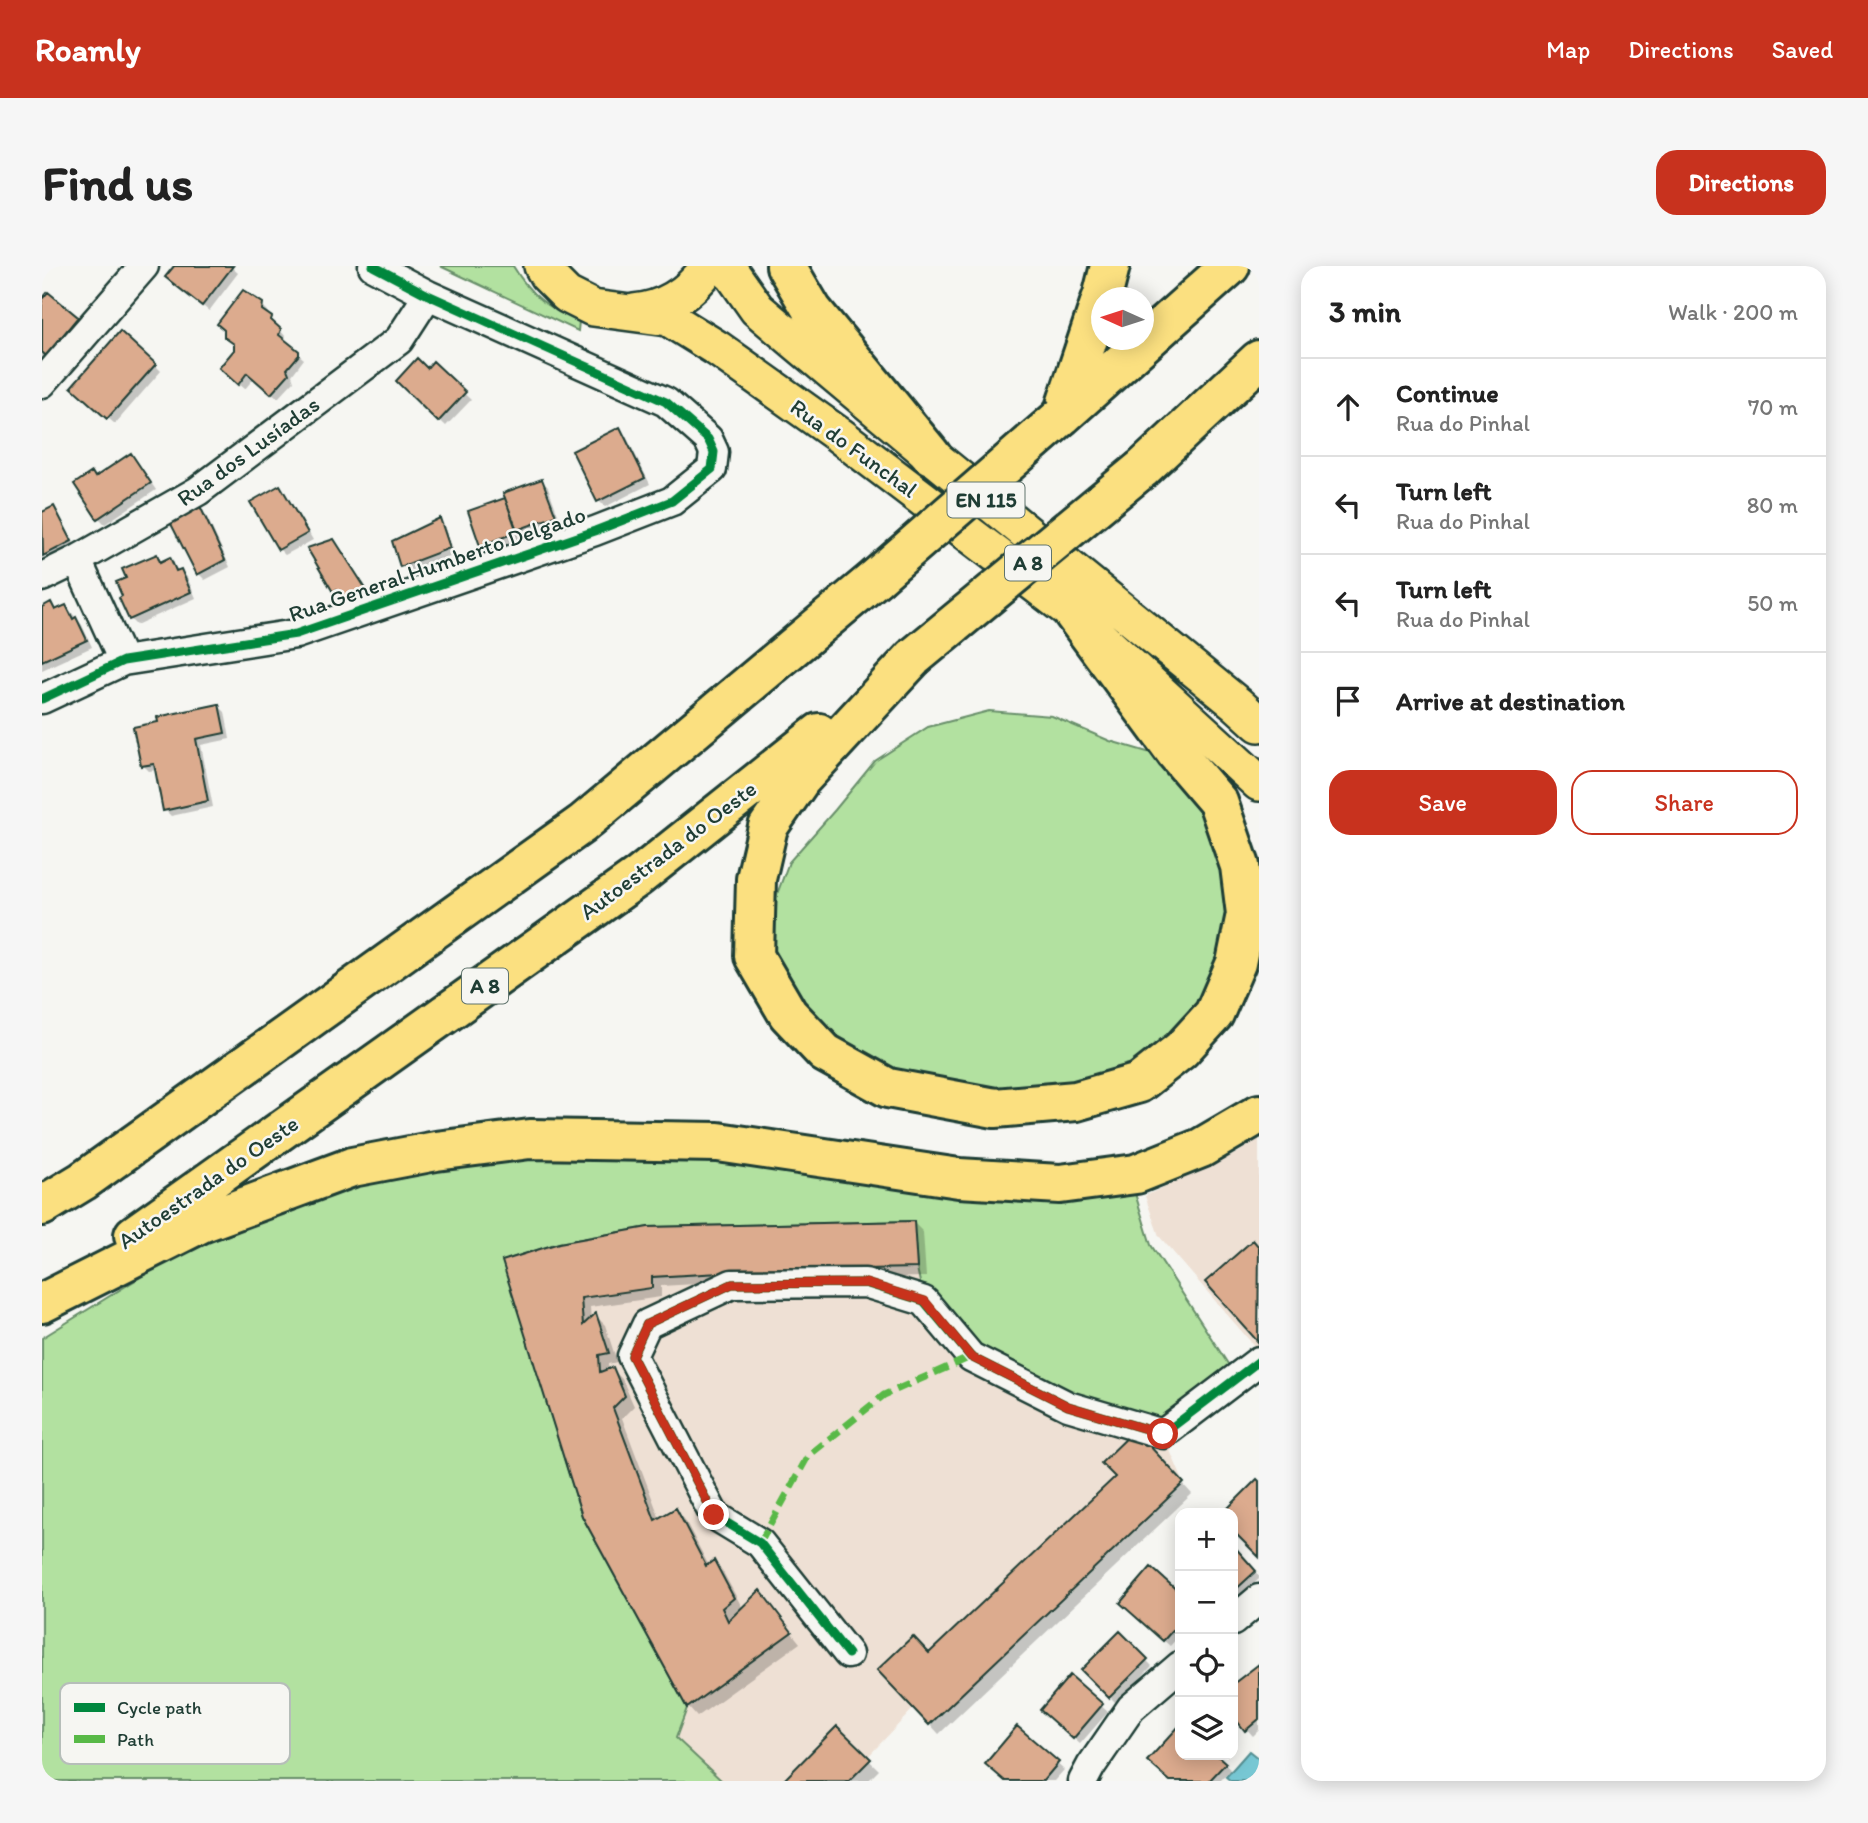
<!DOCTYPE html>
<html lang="en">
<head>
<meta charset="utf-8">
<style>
  body { margin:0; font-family:Itim,sans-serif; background:#f6f6f6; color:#222 }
  .controls { position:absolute; right:21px; bottom:21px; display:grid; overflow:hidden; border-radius:14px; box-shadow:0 4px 18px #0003 }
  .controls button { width:63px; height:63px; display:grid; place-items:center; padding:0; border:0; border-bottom:2px solid #e0e0e0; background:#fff; color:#222; font:35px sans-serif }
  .compass { position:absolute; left:1049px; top:21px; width:63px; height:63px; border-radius:50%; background:#fff; box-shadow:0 4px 18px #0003; rotate:273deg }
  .stop { position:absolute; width:21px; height:21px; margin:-16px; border:5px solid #c8321e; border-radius:50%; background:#fff }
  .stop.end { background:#c8321e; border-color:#fff; box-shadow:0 2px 7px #0008 }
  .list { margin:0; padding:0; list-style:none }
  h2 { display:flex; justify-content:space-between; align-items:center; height:91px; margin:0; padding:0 28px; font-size:30px }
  h2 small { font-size:23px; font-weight:400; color:#767676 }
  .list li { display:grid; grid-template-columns:46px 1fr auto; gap:21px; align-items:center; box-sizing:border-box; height:98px; padding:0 28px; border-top:2px solid #e0e0e0 }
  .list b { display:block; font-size:26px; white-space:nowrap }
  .list p { margin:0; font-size:23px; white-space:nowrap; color:#767676 }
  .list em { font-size:23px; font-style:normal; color:#767676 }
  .actions { display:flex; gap:14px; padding:21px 28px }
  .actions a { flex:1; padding:16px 0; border:2px solid #c8321e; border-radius:21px; text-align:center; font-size:24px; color:#c8321e }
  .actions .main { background:#c8321e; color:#fff }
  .icon { flex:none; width:38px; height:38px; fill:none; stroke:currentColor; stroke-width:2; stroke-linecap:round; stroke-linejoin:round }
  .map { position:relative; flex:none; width:1217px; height:1515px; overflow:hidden; border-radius:21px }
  header { display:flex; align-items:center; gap:42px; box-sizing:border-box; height:98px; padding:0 35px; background:#c8321e; color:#fff }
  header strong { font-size:33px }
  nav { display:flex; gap:38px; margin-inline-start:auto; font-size:24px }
  .intro { display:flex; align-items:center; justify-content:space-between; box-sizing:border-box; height:168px; padding:0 42px }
  h1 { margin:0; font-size:49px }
  .button { padding:18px 32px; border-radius:21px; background:#c8321e; color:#fff; font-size:24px; font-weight:700 }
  main { display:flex; gap:42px; padding:0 42px }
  aside { flex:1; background:#fff; border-radius:21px; box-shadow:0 4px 18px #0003 }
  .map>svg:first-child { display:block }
</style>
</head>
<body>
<header>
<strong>Roamly</strong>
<nav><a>Map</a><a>Directions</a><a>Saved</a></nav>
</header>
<div class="intro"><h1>Find us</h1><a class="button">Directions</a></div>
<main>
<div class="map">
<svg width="1217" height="1515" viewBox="0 0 1217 1515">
  <rect width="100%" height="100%" fill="#f6f6f2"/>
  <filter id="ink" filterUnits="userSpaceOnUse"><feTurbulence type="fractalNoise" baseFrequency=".0143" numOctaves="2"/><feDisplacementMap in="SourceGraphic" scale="14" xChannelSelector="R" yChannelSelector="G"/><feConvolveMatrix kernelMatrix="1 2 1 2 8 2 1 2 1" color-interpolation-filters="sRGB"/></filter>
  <g filter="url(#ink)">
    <path fill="#eee0d4" d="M1217,871v210l-2,2 -98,-113 -14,-40 94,-44z
      M872,955l249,213 21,49 -255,242 -16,-16 -68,72h-125l-46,-40 13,-33 -105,-192 -80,-255 57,-18 89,-16z"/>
    <path fill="#b2e1a0" stroke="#688f6a" stroke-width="2" d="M398,0h73c20,33 32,39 66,55l-1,10z
      M947,445l63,5 58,25 75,22 60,141 -64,146 -125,53 -209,-38 -93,-109 35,-94 46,-52 40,-49 53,-34z
      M488,889h185l418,32 18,58 79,122 -67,67 -192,-77 -47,-56 -7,-33 -4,-47 -265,6 -89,16 -56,18 79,255 105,192 -11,30 46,43h-680v-443l163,-101 150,-52z"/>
    <path fill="#77c7d3" stroke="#549093" stroke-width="2" d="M1207,1485l10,8v9l-11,13h-17l-5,-4z"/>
    <path fill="#0003" d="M134,0h54l8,7 -29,38 -35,-28z
      M6,28l35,31 -39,36 -2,-2v-57z
      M219,38l7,7v5l18,21 -2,5 20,17 -12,16 2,6 -16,17 -24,-20 -9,11 -18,-15 9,-24z
      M391,98l38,36 -25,26 -48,-45 29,-11z
      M113,99l6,6 -46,53 -36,-31z
      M578,163l6,7 24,48 -45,23 -6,-6z
      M95,196l19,28 -51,34 -6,-6 -3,-39z
      M500,215l6,6 13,36 -73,28 -6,-6 25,-46z
      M238,222l6,6 27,46 -28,15 -6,-6 -26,-46z
      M11,242l6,6 17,34 -26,13 -8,-10v-37z
      M158,242l6,7 24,52 -25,13 -6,-6z
      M397,254l6,6 10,29 -47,17 -6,-6z
      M291,275l6,6 32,48 -23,9 -14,-13z
      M114,290l7,6 7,-3 9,13 2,-1 6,6 9,21 -60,27 -6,-6 -6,-22 4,-18z
      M9,338l6,7 9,-4 6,6 10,12 10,22 -50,23v-61z
      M177,440l6,6 5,27 -29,6 12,62 -42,9 -6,-6 -8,-40 -8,1 -6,-6z
      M871,956l10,10 3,45 -160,3 -105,6v11l-71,10 1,14 5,-5 9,9 12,37 -9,2v7l4,-2 10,10 12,27 -12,12 38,101 16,-9 9,10 24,46 5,-3 9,9 20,37 17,-16 40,50 -103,74 -9,-10 -183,-445z
      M1211,976l6,7v91l-51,-58z
      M1102,1176l48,52 -253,240 -59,-64 49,-15 188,-178z
      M1191,1281l26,29v3l-26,24z
      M1109,1304l29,25v40l-10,11 -42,-37z
      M1078,1367l32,33 -36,37 -33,-33z
      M1217,1400v64l-6,6 -20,-22v-28z
      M1028,1412l38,34 -28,32 -32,-28z
      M1138,1461v28h34l17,15 -11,11h-48l-22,-20z
      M975,1462l47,42 -10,11h-47l-14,-12z
      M795,1463l42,41 -11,11h-83z"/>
    <path fill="#dcab8e" stroke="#1f3d34" stroke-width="2" d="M132,0h59l-31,40 -37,-29z
      M201,24l20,13 -1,7 10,7 -1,3 10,9 -2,6 20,16v4l-12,14 2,5 -18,20 -24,-21 -9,12 -19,-17 15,-18v-6l-10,-7v-7l-7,-6z
      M6,26l30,25 -32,39 -4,-4v-53z
      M78,65l36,33 -49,55 -36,-32z
      M375,92l10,10 6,-7 33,31 -28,30 -42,-41z
      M578,161l25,51 -48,24 -25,-51z
      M89,187l20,30 -54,36 -23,-35 18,-12 3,5z
      M500,213l14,37 -39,14 -14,-37z
      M238,219l28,48 -30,17 -28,-48z
      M463,232l12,34 -37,14 -12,-35z
      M12,240l18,35 -29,15 -1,-44z
      M158,240l25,54 -28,15 -27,-53z
      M398,252l10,30 -50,19 -8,-26z
      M292,273l32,50 -25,10 -5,-9 -3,2 -26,-44z
      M115,288l3,8 10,-5 6,14 5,-2 10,23 -62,28 -10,-22 3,-2 -6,-14 10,-4 -4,-9z
      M9,336l4,8 11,-5 7,14 3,-2 11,23 -45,21v-54z
      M177,438l6,29 -29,6 12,62 -45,10 -9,-47 -13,2 -8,-39 25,-5 -1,-5z
      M872,955l3,47 -162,3 -103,6v11l-71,10 2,27 13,-12 13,40 -10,2 1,17 13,-5 12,29 -12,12 42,112 21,-12 30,58 8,-6 20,38 -12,10 6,13 32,-31 32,42 -105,76 -105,-192 -80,-255 57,-18 89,-16z
      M1211,974l6,7 -1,95 -53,-60z
      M1093,1164l49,53 -255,242 -52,-55 36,-34 16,17 186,-176 -14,-14z
      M1215,1213l2,2v76l-26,-26v-18h-10z
      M1191,1279l23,26 -23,21z
      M1109,1301l29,26v29l-17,19 -43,-38z
      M1078,1365l28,28 -39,39 -28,-28z
      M1217,1398v55l-14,12 -12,-15v-32z
      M1028,1409l33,29 -30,35 -33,-29z
      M1138,1459v30h37l9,8 -17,18h-39l-23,-20z
      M795,1460l34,33 -22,22h-66z
      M975,1460l42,36 -16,19h-38l-20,-17z"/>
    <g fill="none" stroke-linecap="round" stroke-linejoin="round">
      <g stroke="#1f3d34" stroke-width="33">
        <path id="minor" d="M0,117l102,-117
          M35,294l46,101
          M0,311l35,-17 121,-69 201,-151 29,-45
          M0,433l81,-38 173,-27 299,-103 77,-30 40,-32 2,-17 -6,-13 -42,-37 -238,-107 -55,-29
          M1191,1355l26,-22
          M806,1388l-88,-111 -46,-28 -82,-159 15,-32 85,-40 133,-1 59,18 47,56 97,49 95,28 96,-73
          M1041,1515l8,-15 40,-58 49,-42"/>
      </g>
      <g stroke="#1f3d34" stroke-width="40">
        <path id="major" d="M500,0l5,9 20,20 26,13 75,10 50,31 121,86 234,178 186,170
          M680,0l11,9 24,34 40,34 134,112 306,249 22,20
          M592,46c32,-3 57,-20 75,-46"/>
      </g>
      <g stroke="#1f3d34" stroke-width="44">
        <path id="highway" d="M744,0l26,44 119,145
          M1060,32l8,-32
          M1021,148l38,-114
          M1020,150l168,-150
          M1100,203l117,-109
          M872,391l-113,122 -33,48 -12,52 -2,77 34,58 37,39 63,35 107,20 81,-7 63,-18 42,-33 33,-36 22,-51 10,-49 -6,-48 -22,-64 -42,-49 -103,-140
          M0,940l41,-25 499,-357 294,-246
          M92,969l504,-358 181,-144
          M0,1037l159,-80 151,-56 84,-16 94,-12 188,3 241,36 101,6 76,-10 65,-26 58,-34"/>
      </g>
      <use href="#minor" stroke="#f6f6f2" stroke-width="28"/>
      <use href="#major" stroke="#fbe080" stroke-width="35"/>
      <use href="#highway" stroke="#fbe080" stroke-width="38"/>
      <g stroke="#1f3d34" stroke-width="44" stroke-linecap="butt">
        <path id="highway-bridge" d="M834,312l186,-162
          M872,391l228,-188"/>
      </g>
      <use href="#highway-bridge" stroke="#fbe080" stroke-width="38"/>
      <path stroke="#58b947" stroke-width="7" stroke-dasharray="14 7" stroke-linecap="butt" d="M718,1277l48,-87 76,-61 87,-38"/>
      <g stroke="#f6f6f2" stroke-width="13">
        <path id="cycleway" d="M0,433l81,-38 173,-27 299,-103 77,-30 40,-32 2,-17 -6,-13 -42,-37 -238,-107 -55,-29
          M806,1388l-88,-111 -46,-28 -82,-159 15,-32 85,-40 133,-1 59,18 47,56 97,49 95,28 96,-73"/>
      </g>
      <use href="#cycleway" stroke="#00873e" stroke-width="9"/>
    </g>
  </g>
  <g fill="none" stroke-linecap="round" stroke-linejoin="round" filter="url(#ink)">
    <path stroke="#c8321e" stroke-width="9" d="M672,1249l-82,-159 15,-32 85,-40 134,-1 59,18 46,56 97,49 95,28"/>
  </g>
  <g text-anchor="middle" stroke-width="5" stroke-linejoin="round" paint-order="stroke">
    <g fill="#f6f6f2" stroke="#60746d" stroke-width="2">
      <rect x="905.5" y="216.5" width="77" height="35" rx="5"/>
      <rect x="963" y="279.5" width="46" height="35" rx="5"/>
      <rect x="420" y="702.5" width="46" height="35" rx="5"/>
    </g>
    <g font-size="21" font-weight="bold" fill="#1f3d34">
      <text x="944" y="241">EN 115</text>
      <text x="986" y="304">A 8</text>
      <text x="443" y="727">A 8</text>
    </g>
    <g font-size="23" fill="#1f3d34" stroke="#f6f6f2">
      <text transform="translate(812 182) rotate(36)" y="8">Rua do Funchal</text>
      <text transform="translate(206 185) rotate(-36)" y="8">Rua dos Lusíadas</text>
      <text transform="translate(395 298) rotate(-19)" y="8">Rua General Humberto Delgado</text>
      <text transform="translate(626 584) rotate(-37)" y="8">Autoestrada do Oeste</text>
      <text transform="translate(166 916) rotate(-35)" y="8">Autoestrada do Oeste</text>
    </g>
  </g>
  <rect x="18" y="1417" width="230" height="81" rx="10" fill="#f6f6f2" stroke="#b6beb9" stroke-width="2"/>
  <rect x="32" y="1437" width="31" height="9" fill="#00873e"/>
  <rect x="32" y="1469" width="31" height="8" fill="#58b947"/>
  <g font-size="19" fill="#1f3d34">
    <text x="75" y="1448">Cycle path</text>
    <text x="75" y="1480">Path</text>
  </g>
</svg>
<div class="controls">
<button>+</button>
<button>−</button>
<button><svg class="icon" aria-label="locate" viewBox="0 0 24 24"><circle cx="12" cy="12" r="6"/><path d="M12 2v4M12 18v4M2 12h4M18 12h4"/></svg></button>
<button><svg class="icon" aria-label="layers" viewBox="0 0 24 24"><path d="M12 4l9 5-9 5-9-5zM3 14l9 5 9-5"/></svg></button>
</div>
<svg class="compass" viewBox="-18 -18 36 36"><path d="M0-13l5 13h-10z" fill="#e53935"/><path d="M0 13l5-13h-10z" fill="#767676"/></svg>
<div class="stop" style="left:1121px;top:1168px"></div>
<div class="stop end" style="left:672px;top:1249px"></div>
</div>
<aside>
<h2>3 min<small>Walk · 200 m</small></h2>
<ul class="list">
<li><svg class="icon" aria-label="ahead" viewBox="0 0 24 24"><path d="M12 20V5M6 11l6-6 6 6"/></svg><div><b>Continue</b><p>Rua do Pinhal</p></div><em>70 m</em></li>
<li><svg class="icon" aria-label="left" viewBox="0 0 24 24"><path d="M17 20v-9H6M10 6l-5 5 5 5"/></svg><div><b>Turn left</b><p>Rua do Pinhal</p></div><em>80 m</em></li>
<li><svg class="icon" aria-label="left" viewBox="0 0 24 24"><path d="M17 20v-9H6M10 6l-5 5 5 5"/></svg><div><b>Turn left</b><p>Rua do Pinhal</p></div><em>50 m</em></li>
<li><svg class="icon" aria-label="arrive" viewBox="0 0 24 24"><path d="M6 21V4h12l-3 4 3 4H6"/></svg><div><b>Arrive at destination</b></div></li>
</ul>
<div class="actions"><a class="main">Save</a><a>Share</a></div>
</aside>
</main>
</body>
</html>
